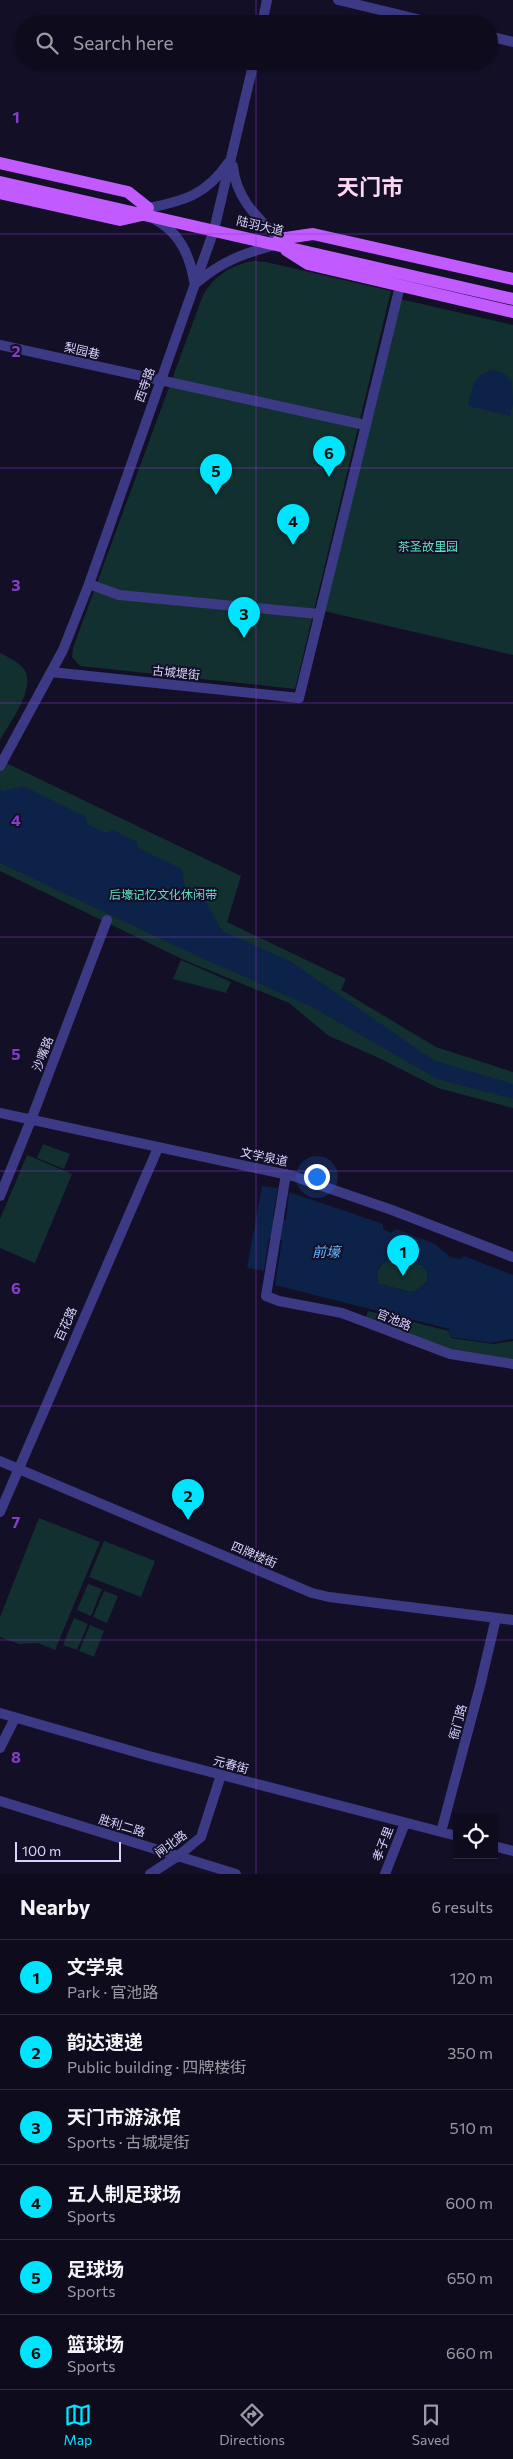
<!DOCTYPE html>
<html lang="en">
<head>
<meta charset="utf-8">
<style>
  body { margin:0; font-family:Commissioner,"Noto Sans SC",sans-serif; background:#1c1929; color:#f1f3f6 }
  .controls { position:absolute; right:15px; bottom:15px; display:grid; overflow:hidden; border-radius:0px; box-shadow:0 1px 4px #0004 }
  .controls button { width:45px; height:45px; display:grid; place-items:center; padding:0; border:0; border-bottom:1px solid #2e2b3b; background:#0e0b1c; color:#f1f3f6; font:25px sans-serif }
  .scale { position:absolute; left:15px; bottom:12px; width:106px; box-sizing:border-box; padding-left:5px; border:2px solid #d9d4ff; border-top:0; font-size:14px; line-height:18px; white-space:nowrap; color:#d9d4ff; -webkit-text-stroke:4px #130f26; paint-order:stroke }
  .you { position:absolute; left:316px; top:1176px; width:18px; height:18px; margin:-12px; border:4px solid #fff; border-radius:50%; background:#1a73e8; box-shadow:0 0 0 8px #1a73e833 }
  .badge { display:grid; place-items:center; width:32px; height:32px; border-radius:50%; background:#00e5ff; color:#111; font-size:16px; font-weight:700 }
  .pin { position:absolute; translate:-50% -41px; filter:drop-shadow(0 1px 2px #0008) }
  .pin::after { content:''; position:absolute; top:26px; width:18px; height:15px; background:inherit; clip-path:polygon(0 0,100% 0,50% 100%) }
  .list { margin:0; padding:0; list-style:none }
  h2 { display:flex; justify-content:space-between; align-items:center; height:65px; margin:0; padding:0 20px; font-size:21px }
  h2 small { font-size:16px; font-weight:400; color:#9b9ba3 }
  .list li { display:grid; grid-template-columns:32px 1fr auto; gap:15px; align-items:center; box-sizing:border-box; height:75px; padding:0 20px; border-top:1px solid #2e2b3b }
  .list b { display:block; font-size:19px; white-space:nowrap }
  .list p { margin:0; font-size:16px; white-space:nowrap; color:#9b9ba3 }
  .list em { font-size:16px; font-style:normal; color:#9b9ba3 }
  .icon { flex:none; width:28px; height:28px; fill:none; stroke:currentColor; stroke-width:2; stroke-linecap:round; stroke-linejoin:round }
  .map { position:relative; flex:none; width:513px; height:1874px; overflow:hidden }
  .search { position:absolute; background:#0e0b1c; box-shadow:0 1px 4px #0004; left:15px; right:15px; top:15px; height:55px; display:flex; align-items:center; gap:12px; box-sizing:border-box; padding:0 18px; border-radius:28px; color:#9b9ba3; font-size:19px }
  .sheet { height:515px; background:#0e0b1c }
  nav { display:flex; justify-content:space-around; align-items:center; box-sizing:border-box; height:70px; border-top:1px solid #2e2b3b; background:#0e0b1c; font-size:14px; color:#9b9ba3 }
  nav a { display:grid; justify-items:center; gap:2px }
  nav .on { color:#00e5ff }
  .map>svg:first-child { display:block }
</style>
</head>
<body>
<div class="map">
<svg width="513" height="1874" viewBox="0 0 513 1874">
  <rect width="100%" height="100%" fill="#130f26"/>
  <path fill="#12302f" d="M254,261l12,1 125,29 -96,398 -215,-23 -8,-9 1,-9 130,-353c12,-20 28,-30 51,-34z
    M400,299l113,26v330l-189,-44z
    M0,653c8,4 17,8 23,15 15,18 -13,54 -23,72z
    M0,760l241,116 -14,46 119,57 -5,11 95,57 77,25v36l-75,-20 -59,-30 -50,-22 -40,-33 -107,-44 -182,-88z
    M181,960l50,22 -5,11 -53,-14z
    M43,1144l27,10 -6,15 -27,-11z
    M27,1155l45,19 -37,89 -35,-15v-29z
    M393,1260l29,5 5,7v10l-10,8 -7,2 -31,-8c-5,-12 1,-23 14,-24z
    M368,1311l81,20 2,7 42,6 20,-3v20l-66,-10 -81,-34z
    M39,1518l61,24 -45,108 -17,-7 -19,1 -19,-7v-20z
    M104,1541l51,20 -14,36 -52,-20z
    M88,1584l14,5 -11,27 -14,-6z
    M104,1591l14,5 -11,27 -14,-6z
    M74,1618l14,6 -11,26 -14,-5z
    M90,1625l14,6 -10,26 -15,-6z"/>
  <path fill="#0c2248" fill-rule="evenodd" d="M493,370l9,2 10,9 1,23 -3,12 -42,-10c4,-18 5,-32 25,-36z
    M23,786l63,31 1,7 19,9 7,-3 24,12 1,6 44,21 3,20 19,9 18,33 68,30 143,99 80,24v15l-76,-20 -123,-71 -121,-54 -193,-91v-74l4,2z
    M262,1186l16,2 -5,29 13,3 3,-28 94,32v5l8,4 5,-4 39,15 15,13 10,2 4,-3 49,19v64l-22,4 -40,-6 -2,-8 -174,-44 7,-45 -13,-2 -5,33 -17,-3zM393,1260l29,5 5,7v10l-10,8 -7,2 -31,-8 -2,-7 3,-12z"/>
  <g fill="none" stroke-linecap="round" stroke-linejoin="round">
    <path stroke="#3d3a85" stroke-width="10" d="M338,0l100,24
      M262,24l5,-24
      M489,36l24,6
      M233,166c3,33 24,51 46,73
      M148,208c36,-7 58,-13 80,-45
      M156,220c24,13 34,36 38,61
      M195,284c27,-23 47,-30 80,-39
      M0,345l365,80
      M89,584l30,11 200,19
      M51,672l248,26 101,-412
      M0,766l63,-116 26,-66 125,-354 40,-169
      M0,1113l293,63 99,34 121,47
      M286,1174l-20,122 13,5 63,12 108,41 63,10
      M0,1196l31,-76 76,-200
      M0,1461l312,132 17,4 184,23
      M0,1512l158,-364
      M0,1713l149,43 308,80
      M0,1748l15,-30
      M0,1801l236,73
      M441,1832l39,-146 16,-68
      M494,1846l19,5
      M150,1874l28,-18 23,-19 20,-62
      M385,1874l20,-51"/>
    <path stroke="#c25bff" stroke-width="12" d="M0,163l128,29 20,16
      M0,182l513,117
      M0,193l120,27 22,-5
      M279,239l34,-5 200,45
      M286,250l22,14 205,48"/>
  </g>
  <path fill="none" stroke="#843dc5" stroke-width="1" stroke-opacity="0.55" d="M256,0v24M256,61v1813M0,234h513M0,468h513M0,703h513M0,937h513M0,1171h513M0,1406h513M0,1640h513"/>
  <g text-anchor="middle" stroke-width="4" stroke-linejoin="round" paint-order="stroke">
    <g font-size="12" fill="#d9d4ff" stroke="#130f26">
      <text transform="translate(260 226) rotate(13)" y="4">陆羽大道</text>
      <text transform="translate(82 351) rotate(13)" y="4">梨园巷</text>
      <text transform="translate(145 385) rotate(-71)" y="4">西寺路</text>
      <text transform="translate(176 673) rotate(6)" y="4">古城堤街</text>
      <text transform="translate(43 1054) rotate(-69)" y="4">沙嘴路</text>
      <text transform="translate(264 1157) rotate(12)" y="4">文学泉道</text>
      <text transform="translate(394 1320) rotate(23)" y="4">官池路</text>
      <text transform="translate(66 1324) rotate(-66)" y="4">百花路</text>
      <text transform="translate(254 1555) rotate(23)" y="4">四牌楼街</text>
      <text transform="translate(458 1722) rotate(-75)" y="4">衙门路</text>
      <text transform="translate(231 1765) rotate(15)" y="4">元春街</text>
      <text transform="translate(122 1826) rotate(17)" y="4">胜利二路</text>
      <text transform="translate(171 1844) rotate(-36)" y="4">闸北路</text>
      <text transform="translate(383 1844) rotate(-69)" y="4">孝子里</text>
    </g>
    <g font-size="12" fill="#5fe0c0" stroke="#130f26">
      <text x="428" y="551">茶圣故里园</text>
      <text x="163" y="899">后壕记忆文化休闲带</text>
    </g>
    <g font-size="14" font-style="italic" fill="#62b6ff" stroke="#130f26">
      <text x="326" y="1257">前壕</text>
    </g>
    <g font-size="22" font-weight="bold" fill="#ffd6f0" stroke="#130f26">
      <text x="370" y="195">天门市</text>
    </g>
  </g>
  <g font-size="16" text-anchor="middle" font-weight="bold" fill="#843dc5" stroke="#130f26" stroke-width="4" stroke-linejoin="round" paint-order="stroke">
    <text x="16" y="123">1</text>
    <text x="16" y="357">2</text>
    <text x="16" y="591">3</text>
    <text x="16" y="826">4</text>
    <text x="16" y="1060">5</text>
    <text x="16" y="1294">6</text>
    <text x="16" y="1528">7</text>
    <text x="16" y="1763">8</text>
  </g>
</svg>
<div class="controls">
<button><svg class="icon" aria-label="locate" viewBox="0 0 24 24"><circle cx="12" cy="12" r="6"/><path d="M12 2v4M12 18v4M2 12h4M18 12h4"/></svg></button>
</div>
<div class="scale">100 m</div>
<div class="you"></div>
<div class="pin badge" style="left:403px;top:1276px">1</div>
<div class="pin badge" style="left:188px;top:1520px">2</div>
<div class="pin badge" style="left:244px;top:638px">3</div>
<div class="pin badge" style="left:293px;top:545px">4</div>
<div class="pin badge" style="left:216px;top:495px">5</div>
<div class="pin badge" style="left:329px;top:477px">6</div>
<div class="search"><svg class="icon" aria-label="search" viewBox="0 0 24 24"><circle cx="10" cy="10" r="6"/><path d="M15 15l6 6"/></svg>Search here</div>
</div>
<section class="sheet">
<h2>Nearby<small>6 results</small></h2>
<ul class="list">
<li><span class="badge">1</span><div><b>文学泉</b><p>Park · 官池路</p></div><em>120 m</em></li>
<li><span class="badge">2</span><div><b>韵达速递</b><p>Public building · 四牌楼街</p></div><em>350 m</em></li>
<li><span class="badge">3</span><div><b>天门市游泳馆</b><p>Sports · 古城堤街</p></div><em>510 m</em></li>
<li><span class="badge">4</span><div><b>五人制足球场</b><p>Sports</p></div><em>600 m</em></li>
<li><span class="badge">5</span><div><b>足球场</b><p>Sports</p></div><em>650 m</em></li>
<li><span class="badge">6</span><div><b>篮球场</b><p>Sports</p></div><em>660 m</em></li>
</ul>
</section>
<nav>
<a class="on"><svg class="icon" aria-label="map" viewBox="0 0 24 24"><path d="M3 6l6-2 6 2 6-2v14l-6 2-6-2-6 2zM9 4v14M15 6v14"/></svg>Map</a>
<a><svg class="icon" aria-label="directions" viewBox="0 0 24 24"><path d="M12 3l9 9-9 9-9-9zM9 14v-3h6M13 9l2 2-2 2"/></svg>Directions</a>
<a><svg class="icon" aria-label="saved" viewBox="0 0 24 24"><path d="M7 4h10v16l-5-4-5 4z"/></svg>Saved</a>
</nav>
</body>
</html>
